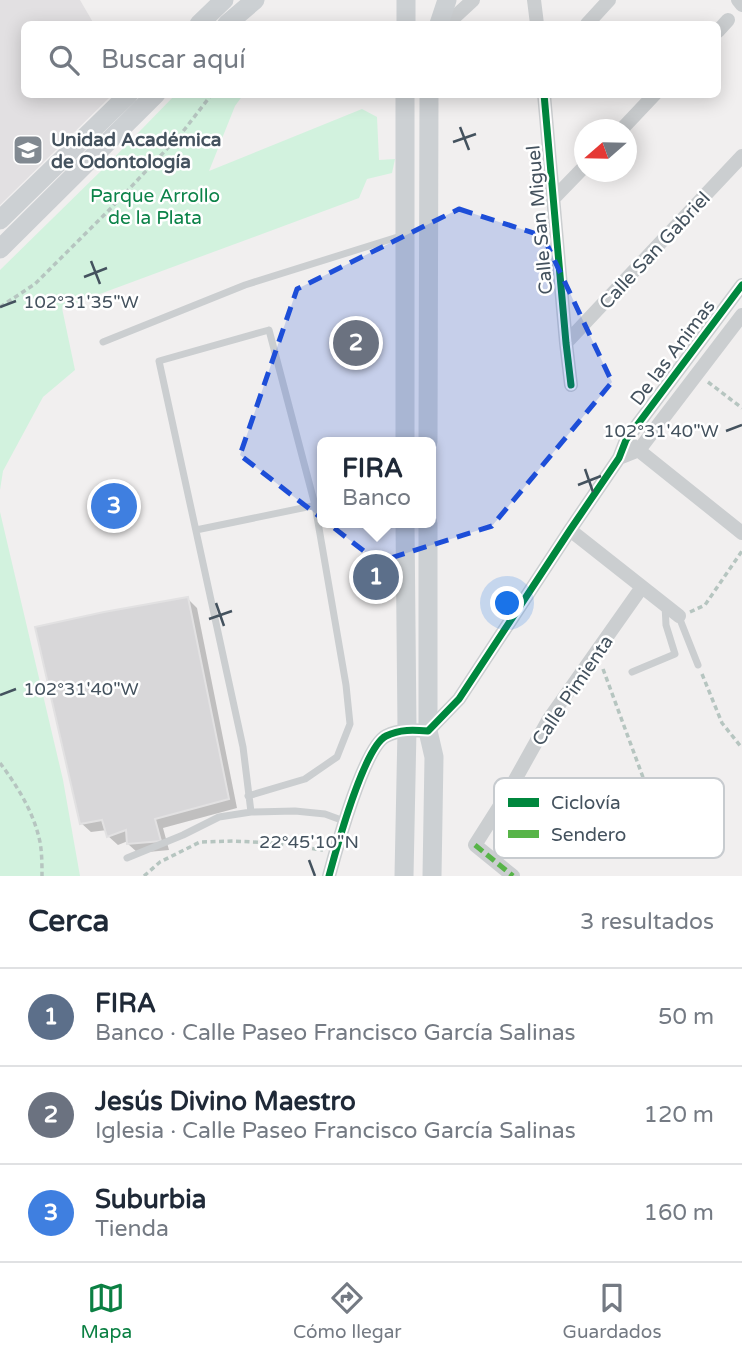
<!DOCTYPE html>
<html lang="es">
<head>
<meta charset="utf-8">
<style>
  body { margin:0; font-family:"Varela Round",sans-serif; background:#f6f6f7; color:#1f2937 }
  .compass { position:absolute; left:574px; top:119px; width:63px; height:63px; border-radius:50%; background:#fff; box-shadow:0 4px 18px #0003; rotate:250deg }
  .you { position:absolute; left:508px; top:604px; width:24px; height:24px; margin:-18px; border:5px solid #fff; border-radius:50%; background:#1a73e8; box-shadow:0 0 0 10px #1a73e833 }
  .badge { display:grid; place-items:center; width:46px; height:46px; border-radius:50%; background:#0b8043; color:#fff; font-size:23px; font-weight:700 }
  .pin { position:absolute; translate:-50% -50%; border:4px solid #fff; box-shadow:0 2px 7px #0006 }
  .popup { position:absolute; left:317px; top:437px; width:119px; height:91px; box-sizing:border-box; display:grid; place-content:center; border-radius:10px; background:#fff; filter:drop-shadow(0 2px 5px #0005); font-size:23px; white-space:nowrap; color:#747a83 }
  .popup b { font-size:26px; color:#1f2937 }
  .popup::after { content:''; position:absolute; left:50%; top:100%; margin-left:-14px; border:14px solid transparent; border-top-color:#fff }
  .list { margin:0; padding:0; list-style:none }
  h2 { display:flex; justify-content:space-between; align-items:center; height:91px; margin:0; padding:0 28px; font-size:30px }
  h2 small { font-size:23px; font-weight:400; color:#747a83 }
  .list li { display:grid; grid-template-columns:46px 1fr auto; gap:21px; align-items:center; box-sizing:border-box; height:98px; padding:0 28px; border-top:2px solid #e0e1e3 }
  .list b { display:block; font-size:26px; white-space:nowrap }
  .list p { margin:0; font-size:23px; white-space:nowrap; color:#747a83 }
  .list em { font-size:23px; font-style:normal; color:#747a83 }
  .icon { flex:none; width:38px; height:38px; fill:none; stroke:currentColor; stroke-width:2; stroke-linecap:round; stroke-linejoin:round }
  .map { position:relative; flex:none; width:742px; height:876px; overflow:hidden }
  .search { position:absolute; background:#fff; box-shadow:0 4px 18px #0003; left:21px; right:21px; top:21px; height:77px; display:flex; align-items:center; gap:18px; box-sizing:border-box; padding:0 24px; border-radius:10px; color:#747a83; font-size:26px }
  .sheet { height:385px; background:#fff }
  nav { display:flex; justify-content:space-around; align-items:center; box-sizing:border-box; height:98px; border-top:2px solid #e0e1e3; background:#fff; font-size:19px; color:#747a83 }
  nav a { display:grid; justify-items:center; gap:4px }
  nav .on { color:#0b8043 }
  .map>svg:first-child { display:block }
</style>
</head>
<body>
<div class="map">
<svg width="742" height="876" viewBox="0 0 742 876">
  <rect width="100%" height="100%" fill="#f1efef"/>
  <path fill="#e2e0e2" d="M0,0h80l14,24h-70v70l88,1 -112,110z"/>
  <path fill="#d2f2de" d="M175,95h68l-8,11 -26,65 153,-62 15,8 2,43 16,-1 -3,14 -25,6 -8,19 -297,110 13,62 -32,27 -40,74 -3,19v-220l104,-102z
    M0,512l63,268 17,96h-80z"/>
  <path fill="#0003" d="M188,599l9,9 40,200 -74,20 6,22 -31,3 -10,-9v-3l-10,4 -10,-9 -1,-6 -16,2 -10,-9z"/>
  <path fill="#d8d7d9" stroke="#e2e1e2" stroke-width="2" d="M188,597l41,202 -74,20 6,22 -34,3 -1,-14 -19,7 -5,-17 -22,4 -45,-197 69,-15z"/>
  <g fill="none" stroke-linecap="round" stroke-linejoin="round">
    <path stroke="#b6c5c0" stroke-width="3.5" stroke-dasharray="5 3.5" stroke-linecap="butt" d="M0,307l35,-23 77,-77 69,-73 31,-40
      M708,382l34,26
      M690,612l15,-7 37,-54
      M603,669l48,130
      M702,674l20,49 20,25
      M0,763c18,24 34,50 40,79 2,11 2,23 2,34
      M144,876l16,-14 40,-20 33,-1 39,2 51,7"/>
    <path stroke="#cbced0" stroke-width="7" d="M103,342l142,-57 159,-50
      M196,530l126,-26
      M679,617l19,48
      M632,672l43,-18 -9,-29 -1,-20
      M248,796l57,-17 32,-22 13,-33 -4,-39 -31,-180 -46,-175 -110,31 84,386 8,65
      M506,796l37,40
      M127,858l56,-23 36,-18 32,-5 44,-1 30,3 19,7"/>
    <path stroke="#cbced0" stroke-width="14" d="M534,0l3,24
      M738,0l4,5
      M447,24l26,-24
      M587,24l22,-24
      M718,31l10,-11
      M544,94l22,249 5,42
      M621,130l34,-36
      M554,198l30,-31
      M566,343l176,-187
      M632,445l110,88
      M619,458l20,-8 103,-135
      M570,530l109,86
      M329,876c7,-26 35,-129 57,-140 14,-7 28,-6 42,-5l31,-32 111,-169 49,-72 7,-18 116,-155
      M513,876l-38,-31 31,-49 43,-77 93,-132"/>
    <path stroke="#ccd0d3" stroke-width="19" d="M199,24l25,-24
      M227,24l28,-24
      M406,24v-24
      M439,24l8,-24
      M0,220l129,-126
      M0,249l156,-155
      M405,442v-348
      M428,442l1,-348
      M428,523v208l6,26 -2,119
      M404,876l3,-146 -2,-207"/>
    <path stroke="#57b448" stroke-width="5" stroke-dasharray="10 5" stroke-linecap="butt" d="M475,845l38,31"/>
    <g stroke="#fff" stroke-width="11">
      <path id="cycleway" d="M544,94l22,249 5,42
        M329,876c7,-26 35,-129 57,-140 14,-7 28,-6 42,-5l31,-32 111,-169 49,-72 7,-18 116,-155"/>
    </g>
    <use href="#cycleway" stroke="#00873e" stroke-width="7"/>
  </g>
  <path fill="#1d4ed8" fill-opacity="0.2" stroke="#1d4ed8" stroke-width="5" stroke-dasharray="14 9" stroke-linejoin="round" d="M459,209l84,27 69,146 -120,144 -114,36 -138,-107 57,-166z"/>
  <path fill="none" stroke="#44525e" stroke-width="2.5" d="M460,127l9,23M453,142l23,-8M91,261l9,23M84,277l23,-9M0,307l16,-6M726,431l16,-6M585,469l8,23M578,485l23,-9M216,603l8,23M209,619l23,-8M0,695l16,-6M309,860l6,16"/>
  <defs>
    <g id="university-square" transform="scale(1.575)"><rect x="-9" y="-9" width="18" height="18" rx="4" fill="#818991" stroke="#fff"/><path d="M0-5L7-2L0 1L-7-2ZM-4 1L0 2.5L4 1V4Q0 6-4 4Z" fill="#fff"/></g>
  </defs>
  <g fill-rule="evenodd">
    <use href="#university-square" x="28" y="150"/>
  </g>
  <g text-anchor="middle" stroke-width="5" stroke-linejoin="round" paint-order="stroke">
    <g font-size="19" font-weight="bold" fill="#44525e" stroke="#fff" text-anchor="start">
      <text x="51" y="146">Unidad Académica<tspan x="51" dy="22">de Odontología</tspan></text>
    </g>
    <g font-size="19" fill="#0c8349" stroke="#fff">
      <text x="155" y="202">Parque Arrollo<tspan x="155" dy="22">de la Plata</tspan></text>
    </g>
    <g font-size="19" fill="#44525e" stroke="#fff">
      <text transform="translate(539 220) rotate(-95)" y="7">Calle San Miguel</text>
      <text transform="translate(654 250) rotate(-47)" y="7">Calle San Gabriel</text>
      <text transform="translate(672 352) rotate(-53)" y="7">De las Animas</text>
      <text transform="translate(572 690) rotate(-56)" y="7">Calle Pimienta</text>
    </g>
  </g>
  <rect x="494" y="778" width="230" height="80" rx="10" fill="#fff" stroke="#c7cbcf" stroke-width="2"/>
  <rect x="508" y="798" width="31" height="9" fill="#00873e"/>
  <rect x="508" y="830" width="31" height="8" fill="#57b448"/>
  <g font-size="19" fill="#44525e">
    <text x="551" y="809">Ciclovía</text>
    <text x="551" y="841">Sendero</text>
  </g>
  <g font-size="18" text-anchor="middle" fill="#44525e" stroke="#fff" stroke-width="5" stroke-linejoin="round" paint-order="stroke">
    <text x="81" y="308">102°31'35"W</text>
    <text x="661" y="437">102°31'40"W</text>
    <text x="81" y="695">102°31'40"W</text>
    <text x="309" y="848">22°45'10"N</text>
  </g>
</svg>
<svg class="compass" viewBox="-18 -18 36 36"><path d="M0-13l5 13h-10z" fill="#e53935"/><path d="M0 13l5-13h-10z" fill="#747a83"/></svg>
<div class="you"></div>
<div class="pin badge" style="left:376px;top:577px;background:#5c6f8a">1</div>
<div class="popup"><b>FIRA</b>Banco</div>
<div class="pin badge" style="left:356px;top:343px;background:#6b7280">2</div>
<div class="pin badge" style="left:114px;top:506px;background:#3f7fe0">3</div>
<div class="search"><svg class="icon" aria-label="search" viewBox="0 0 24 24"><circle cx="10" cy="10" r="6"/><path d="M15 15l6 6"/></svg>Buscar aquí</div>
</div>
<section class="sheet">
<h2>Cerca<small>3 resultados</small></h2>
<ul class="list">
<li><span class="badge" style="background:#5c6f8a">1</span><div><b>FIRA</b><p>Banco · Calle Paseo Francisco García Salinas</p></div><em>50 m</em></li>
<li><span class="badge" style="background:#6b7280">2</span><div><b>Jesús Divino Maestro</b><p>Iglesia · Calle Paseo Francisco García Salinas</p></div><em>120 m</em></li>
<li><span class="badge" style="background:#3f7fe0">3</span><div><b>Suburbia</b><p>Tienda</p></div><em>160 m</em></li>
</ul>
</section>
<nav>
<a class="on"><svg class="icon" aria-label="map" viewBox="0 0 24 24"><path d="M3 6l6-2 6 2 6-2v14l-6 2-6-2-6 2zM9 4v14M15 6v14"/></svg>Mapa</a>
<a><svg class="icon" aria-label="directions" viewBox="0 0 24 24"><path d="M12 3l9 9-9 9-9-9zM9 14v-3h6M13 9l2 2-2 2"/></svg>Cómo llegar</a>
<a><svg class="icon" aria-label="saved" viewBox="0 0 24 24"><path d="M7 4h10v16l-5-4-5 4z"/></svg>Guardados</a>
</nav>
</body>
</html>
